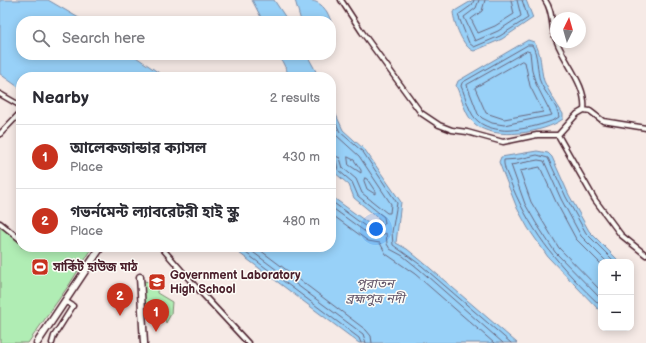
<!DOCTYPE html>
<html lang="en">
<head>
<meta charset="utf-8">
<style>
  body { margin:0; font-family:"Balsamiq Sans","Noto Sans Bengali",sans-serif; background:#f7f7f7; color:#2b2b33 }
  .controls { position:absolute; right:12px; bottom:12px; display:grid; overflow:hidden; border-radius:8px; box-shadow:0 2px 10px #0003 }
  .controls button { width:36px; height:36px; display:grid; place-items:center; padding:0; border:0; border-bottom:1px solid #e1e1e2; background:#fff; color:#2b2b33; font:20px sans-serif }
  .compass { position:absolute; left:550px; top:12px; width:36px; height:36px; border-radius:50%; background:#fff; box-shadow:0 2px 10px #0003; rotate:5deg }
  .you { position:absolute; left:376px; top:229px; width:14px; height:14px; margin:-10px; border:3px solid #fff; border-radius:50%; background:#1a73e8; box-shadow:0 0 0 6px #1a73e833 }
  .badge { display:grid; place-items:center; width:26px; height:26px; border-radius:50%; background:#c8321e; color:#fff; font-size:13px; font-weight:700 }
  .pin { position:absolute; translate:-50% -33px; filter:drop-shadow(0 1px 2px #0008) }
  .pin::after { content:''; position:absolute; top:21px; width:14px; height:12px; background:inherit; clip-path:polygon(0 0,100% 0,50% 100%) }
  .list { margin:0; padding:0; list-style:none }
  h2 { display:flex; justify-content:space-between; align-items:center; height:52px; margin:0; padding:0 16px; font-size:17px }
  h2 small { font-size:13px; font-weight:400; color:#7c7c81 }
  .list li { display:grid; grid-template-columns:26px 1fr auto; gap:12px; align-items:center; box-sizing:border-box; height:64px; padding:0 16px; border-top:1px solid #e1e1e2 }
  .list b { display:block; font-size:15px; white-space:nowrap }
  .list p { margin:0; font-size:13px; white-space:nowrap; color:#7c7c81 }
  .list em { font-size:13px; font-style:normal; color:#7c7c81 }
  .icon { flex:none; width:22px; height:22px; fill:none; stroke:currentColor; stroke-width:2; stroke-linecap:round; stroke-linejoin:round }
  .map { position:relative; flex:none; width:646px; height:343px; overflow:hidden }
  .search { position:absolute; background:#fff; box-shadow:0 2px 10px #0003; left:16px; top:16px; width:320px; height:44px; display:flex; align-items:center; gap:10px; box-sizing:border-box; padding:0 14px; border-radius:16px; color:#7c7c81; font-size:15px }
  .panel { position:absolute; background:#fff; box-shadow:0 2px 10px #0003; left:16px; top:72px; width:320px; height:180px; border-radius:16px }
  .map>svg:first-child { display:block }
</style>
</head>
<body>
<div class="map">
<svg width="646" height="343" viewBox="0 0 646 343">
  <rect width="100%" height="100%" fill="#f6eae6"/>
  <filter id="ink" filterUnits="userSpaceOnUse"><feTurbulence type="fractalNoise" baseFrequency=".025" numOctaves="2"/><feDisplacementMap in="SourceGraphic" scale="8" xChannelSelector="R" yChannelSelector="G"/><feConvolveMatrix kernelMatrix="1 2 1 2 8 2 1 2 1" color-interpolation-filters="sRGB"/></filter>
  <g filter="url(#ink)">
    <path fill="#b0edb4" stroke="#7d8670" d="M0,225l21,18v4l11,2 2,-2h59l-24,38 -41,58h-28z
      M143,281l15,2 -1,10 15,9 -1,12 -5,9 -3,-11 -6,-7h-13z"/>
    <path fill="#98d1f8" stroke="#798aa6" d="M0,0h48l36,21h-63v34h112l32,22h-144v12l-21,-15z
      M252,0h22l14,21h-25z
      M295,0c17,0 24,0 32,12 3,6 5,10 4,16v-7h-30z
      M473,0h53l7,18 -31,21 -28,12c-11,-3 -20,-28 -21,-39z
      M528,40l6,2c8,10 6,26 10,39 5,11 12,22 19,33v5c-19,14 -69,22 -88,5 -10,-8 -13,-26 -19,-38l2,-5z
      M279,55h28l12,22h-29z
      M331,104l12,26 22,20 36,52 -5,41 11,6 17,14 93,80h-158l-128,-96h100v-51l44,32 7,-7 -28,-23 -5,-13 -15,-13 -1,-9h-2z
      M537,151l11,2 4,4 17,38 20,36 31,31h-19v50l-53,-55 -20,-29 -11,-20 -15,-38 -3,-8 2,-5z"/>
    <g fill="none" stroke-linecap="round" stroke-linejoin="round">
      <path stroke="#69667d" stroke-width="1" d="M474,0l-2,5 -14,10 11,28 5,4 26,-11 28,-18 -6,-18
        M479,0l-3,8 -12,9 11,24 23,-10 23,-15 -4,-16
        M485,0l-3,11 -11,8 7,14 17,-7 19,-12 -3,-14
        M528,45h4c6,9 5,26 8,36 4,12 18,24 19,36 -9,7 -45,15 -57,13 -8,-1 -17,-3 -23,-8 -10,-7 -13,-25 -18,-36l1,-3z
        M527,51l3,1 2,19 4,13 16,31 -48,10 -12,-2 -10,-5 -4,-4 -11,-29z
        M522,61l3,1 5,24 13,26 -39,7 -18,-6 -11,-25z
        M331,113l9,19 23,20 34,51 -5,29 1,13 29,21 89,77
        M331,125l5,10 23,21 32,48 -1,9h-3l-25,-20 -6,-14 -13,-11 -3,-10 -9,-4
        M348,157l6,3 7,10v3l-12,-8z
        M331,159l5,1 2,10 14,12 6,14 26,21 1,6 -7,8 -5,1 -42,-31
        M365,178l2,1 8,12v3l-8,-5 -3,-8z
        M331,207l40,29 7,1 8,-4 1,11 3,5 13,7 16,13 84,74
        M331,214l37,27 12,2 6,11 29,20 79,69
        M238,247l121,91 2,5
        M246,247l117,87 3,9
        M256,247l110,83 5,6 1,7
        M601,264l-25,-25 -20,-37 -16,-35 -20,4 11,31 28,46 42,43
        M601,299l-46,-47 -19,-29 -11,-19 -14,-39 27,-5 6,1 17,38 20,37 26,26
        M601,306c-39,-37 -68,-70 -89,-120 -3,-8 -9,-18 -8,-26l15,-1 18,-4 11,3 18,39 20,36 29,29"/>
      <g stroke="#4a1f2b" stroke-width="7">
        <path id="street" d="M341,0l21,32 59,81 18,12 13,5 15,2 36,10 34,-7h21l37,65 26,35 25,20
          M545,0c9,13 5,25 11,40
          M557,42c8,21 30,44 27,68
          M0,94l21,12
          M0,134l21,-22
          M558,135l19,-21 7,-4 6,1 13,10 43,7
          M0,223l21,17
          M161,247l35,40 52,56
          M52,343l2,-7 19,-30 -8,-5"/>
      </g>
      <g stroke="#4a1f2b" stroke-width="9">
        <path id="secondary" d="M140,277l4,66
          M37,343l64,-96"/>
      </g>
      <use href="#street" stroke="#fdfcf7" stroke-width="4"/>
      <use href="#secondary" stroke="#fdfcf7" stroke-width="6"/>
    </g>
  </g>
  <defs>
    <g id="stadium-square" transform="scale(0.9)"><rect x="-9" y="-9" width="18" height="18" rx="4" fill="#c8321e" stroke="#fdfcf7"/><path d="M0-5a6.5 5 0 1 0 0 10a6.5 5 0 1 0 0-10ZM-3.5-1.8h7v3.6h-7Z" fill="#fff"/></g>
    <g id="school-square" transform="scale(0.9)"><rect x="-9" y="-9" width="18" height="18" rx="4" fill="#c8321e" stroke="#fdfcf7"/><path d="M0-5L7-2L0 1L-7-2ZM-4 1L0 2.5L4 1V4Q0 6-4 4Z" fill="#fff"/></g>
  </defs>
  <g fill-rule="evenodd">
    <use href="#stadium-square" x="40" y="267"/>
    <use href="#school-square" x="157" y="282"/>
  </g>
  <g text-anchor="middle" stroke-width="3" stroke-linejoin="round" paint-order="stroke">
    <g font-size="12" font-weight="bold" fill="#4a1f2b" stroke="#fdfcf7" text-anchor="start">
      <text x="53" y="271">সার্কিট হাউজ মাঠ</text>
      <text x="170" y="279">Government Laboratory<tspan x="170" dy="14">High School</tspan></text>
    </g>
    <g font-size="13" font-style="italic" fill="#615468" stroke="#fdfcf7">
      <text x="375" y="288">পুরাতন<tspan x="375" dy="15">ব্রহ্মপুত্র নদী</tspan></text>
    </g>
  </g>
</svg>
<div class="controls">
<button>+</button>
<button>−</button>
</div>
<svg class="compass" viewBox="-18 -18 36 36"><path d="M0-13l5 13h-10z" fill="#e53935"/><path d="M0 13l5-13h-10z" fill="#7c7c81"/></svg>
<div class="you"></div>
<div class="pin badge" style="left:156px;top:332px">1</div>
<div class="pin badge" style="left:120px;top:316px">2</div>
<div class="search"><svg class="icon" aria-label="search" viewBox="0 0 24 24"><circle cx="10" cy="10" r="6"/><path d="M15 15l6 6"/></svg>Search here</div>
<section class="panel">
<h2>Nearby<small>2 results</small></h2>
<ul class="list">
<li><span class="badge">1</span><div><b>আলেকজান্ডার ক্যাসল</b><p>Place</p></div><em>430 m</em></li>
<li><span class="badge">2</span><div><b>গভর্নমেন্ট ল্যাবরেটরী হাই স্কুল</b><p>Place</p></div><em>480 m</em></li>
</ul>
</section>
</div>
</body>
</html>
